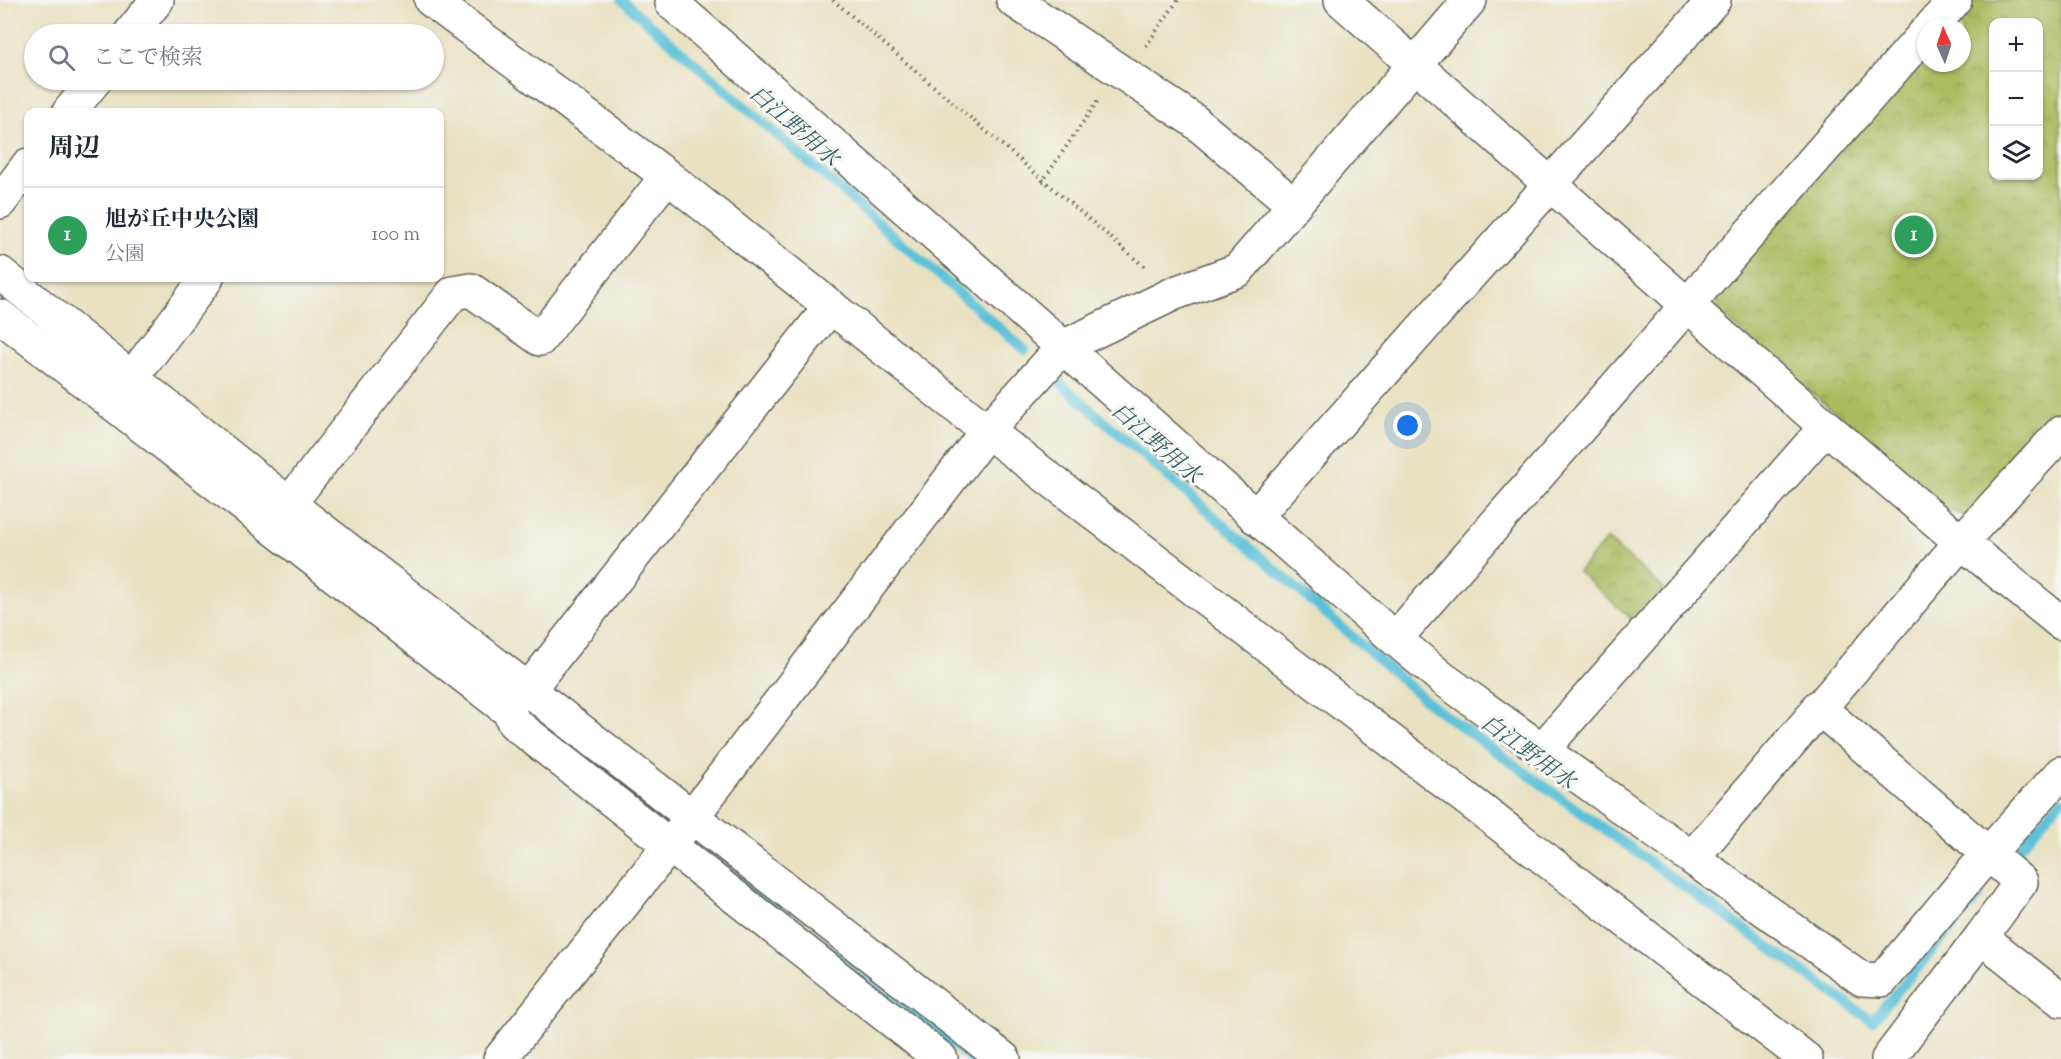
<!DOCTYPE html>
<html lang="ja">
<head>
<meta charset="utf-8">
<style>
  body { margin:0; font-family:"Sorts Mill Goudy","Noto Serif JP",serif; background:#f6f6f7; color:#1f2937 }
  .controls { position:absolute; right:18px; top:18px; display:grid; overflow:hidden; border-radius:12px; box-shadow:0 2px 4px #0004 }
  .controls button { width:54px; height:54px; display:grid; place-items:center; padding:0; border:0; border-bottom:2px solid #e0e1e3; background:#fff; color:#1f2937; font:30px sans-serif }
  .compass { position:absolute; left:1917px; top:18px; width:54px; height:54px; border-radius:50%; background:#fff; box-shadow:0 2px 4px #0004; rotate:357deg }
  .you { position:absolute; left:1408px; top:426px; width:21px; height:21px; margin:-15px; border:4px solid #fff; border-radius:50%; background:#1a73e8; box-shadow:0 0 0 9px #1a73e833 }
  .badge { display:grid; place-items:center; width:39px; height:39px; border-radius:50%; background:#b5179e; color:#fff; font-size:20px; font-weight:700 }
  .pin { position:absolute; translate:-50% -50%; border:3px solid #fff; box-shadow:0 2px 6px #0006 }
  .list { margin:0; padding:0; list-style:none }
  h2 { display:flex; justify-content:space-between; align-items:center; height:78px; margin:0; padding:0 24px; font-size:26px }
  h2 small { font-size:20px; font-weight:400; color:#747a83 }
  .list li { display:grid; grid-template-columns:39px 1fr auto; gap:18px; align-items:center; box-sizing:border-box; height:96px; padding:0 24px; border-top:2px solid #e0e1e3 }
  .list b { display:block; font-size:22px; white-space:nowrap }
  .list p { margin:0; font-size:20px; white-space:nowrap; color:#747a83 }
  .list em { font-size:20px; font-style:normal; color:#747a83 }
  .icon { flex:none; width:33px; height:33px; fill:none; stroke:currentColor; stroke-width:2; stroke-linecap:round; stroke-linejoin:round }
  .map { position:relative; flex:none; width:2061px; height:1059px; overflow:hidden }
  .search { position:absolute; background:#fff; box-shadow:0 2px 4px #0004; left:24px; top:24px; width:420px; height:66px; display:flex; align-items:center; gap:15px; box-sizing:border-box; padding:0 21px; border-radius:33px; color:#747a83; font-size:22px }
  .panel { position:absolute; background:#fff; box-shadow:0 2px 4px #0004; left:24px; top:108px; width:420px; height:174px; border-radius:12px }
  .map>svg:first-child { display:block }
</style>
</head>
<body>
<div class="map">
<svg width="2061" height="1059" viewBox="0 0 2061 1059">
  <defs>
    <pattern id="park-crowns" width="20" height="18" patternUnits="userSpaceOnUse" patternTransform="scale(1.5)"><rect width="20" height="18" fill="#aabc60"/><path d="M2 6a3 3 0 1 1 6 0M12 15a3 3 0 1 1 6 0" fill="none" stroke="#92a153"/></pattern>
  </defs>
  <rect width="100%" height="100%" fill="#f6f6f2"/>
  <filter id="ink" filterUnits="userSpaceOnUse"><feTurbulence type="fractalNoise" baseFrequency=".0167" numOctaves="2"/><feDisplacementMap in="SourceGraphic" scale="12" xChannelSelector="R" yChannelSelector="G"/><feConvolveMatrix kernelMatrix="1 2 1 2 8 2 1 2 1" color-interpolation-filters="sRGB"/></filter>
  <filter id="wash" filterUnits="userSpaceOnUse"><feTurbulence type="fractalNoise" baseFrequency=".008" numOctaves="4" result="noise"/><feDisplacementMap in="SourceGraphic" scale="24" xChannelSelector="R" yChannelSelector="G"/><feGaussianBlur stdDeviation="1.35" result="paint"/><feColorMatrix in="noise" values="0 0 0 0 0 0 0 0 0 0 0 0 0 0 0 0 0 1.4 0 .05"/><feComposite in="paint" operator="in"/></filter>
  <g filter="url(#wash)">
    <rect width="100%" height="100%" fill="#e8e2c2"/>
    <path fill="url(#park-crowns)" stroke="#636c3e" stroke-width="1.5" fill-rule="evenodd" d="M1974,0h87v413l-91,103 -22,-5 -230,-200 -4,-17 212,-240v9h36v-36h-12zM1994,22h44v154h-44z
      M1607,539l57,50 -29,33 -57,-50z"/>
    <g fill="none" stroke-linecap="round" stroke-linejoin="round">
      <path stroke="#5bc1d8" stroke-width="10" d="M622,0l403,350
        M1059,382l372,323 441,316 107,-125
        M624,788l348,271
        M2013,855l48,-55"/>
    </g>
  </g>
  <g filter="url(#ink)">
    <g fill="none" stroke-linecap="round" stroke-linejoin="round">
      <g stroke="#636156" stroke-width="36">
        <path id="minor" d="M431,0l236,176 320,255 819,628
          M674,0l-2,3 723,636 47,39 250,180 269,-316 100,-109
          M1013,0l180,120 101,85
          M1341,0l485,427 135,115 100,81
          M1931,27l24,-27
          M130,34l27,-34
          M69,112l26,-32
          M0,202l28,-37
          M0,273l289,231 715,555
          M0,316l509,395 5,12 427,336
          M132,378l75,-100
          M289,504l164,-211 18,-3 69,49 127,-163
          M1255,517l459,-517
          M1395,639l531,-607
          M528,690l303,-384
          M1818,707l203,175 -40,55 80,63
          M1542,750l284,-323
          M1692,858l170,121 20,1 105,-125 74,-82
          M500,1059l188,-237 299,-391 76,-84 112,-54 63,-23 232,-270
          M1888,1059l93,-122"/>
      </g>
      <path stroke="#636156" stroke-width="4" stroke-dasharray="1.5 4.5" stroke-linecap="butt" d="M833,0l314,269
        M1146,46l32,-46
        M1042,182l57,-83"/>
      <use href="#minor" stroke="#fff" stroke-width="33"/>
    </g>
  </g>
  <g text-anchor="middle" stroke-width="6" stroke-linejoin="round" paint-order="stroke">
    <g font-size="22" font-style="italic" fill="#355e67" stroke="#f6f6f2">
      <text transform="translate(795 125) rotate(41)" y="8">白江野用水</text>
      <text transform="translate(1157 442) rotate(41)" y="8">白江野用水</text>
      <text transform="translate(1529 751) rotate(36)" y="8">白江野用水</text>
    </g>
  </g>
</svg>
<div class="controls">
<button>+</button>
<button>−</button>
<button><svg class="icon" aria-label="layers" viewBox="0 0 24 24"><path d="M12 4l9 5-9 5-9-5zM3 14l9 5 9-5"/></svg></button>
</div>
<svg class="compass" viewBox="-18 -18 36 36"><path d="M0-13l5 13h-10z" fill="#e53935"/><path d="M0 13l5-13h-10z" fill="#747a83"/></svg>
<div class="you"></div>
<div class="pin badge" style="left:1914px;top:235px;background:#2e9e5b">1</div>
<div class="search"><svg class="icon" aria-label="search" viewBox="0 0 24 24"><circle cx="10" cy="10" r="6"/><path d="M15 15l6 6"/></svg>ここで検索</div>
<section class="panel">
<h2>周辺<small></small></h2>
<ul class="list">
<li><span class="badge" style="background:#2e9e5b">1</span><div><b>旭が丘中央公園</b><p>公園</p></div><em>100 m</em></li>
</ul>
</section>
</div>
</body>
</html>
